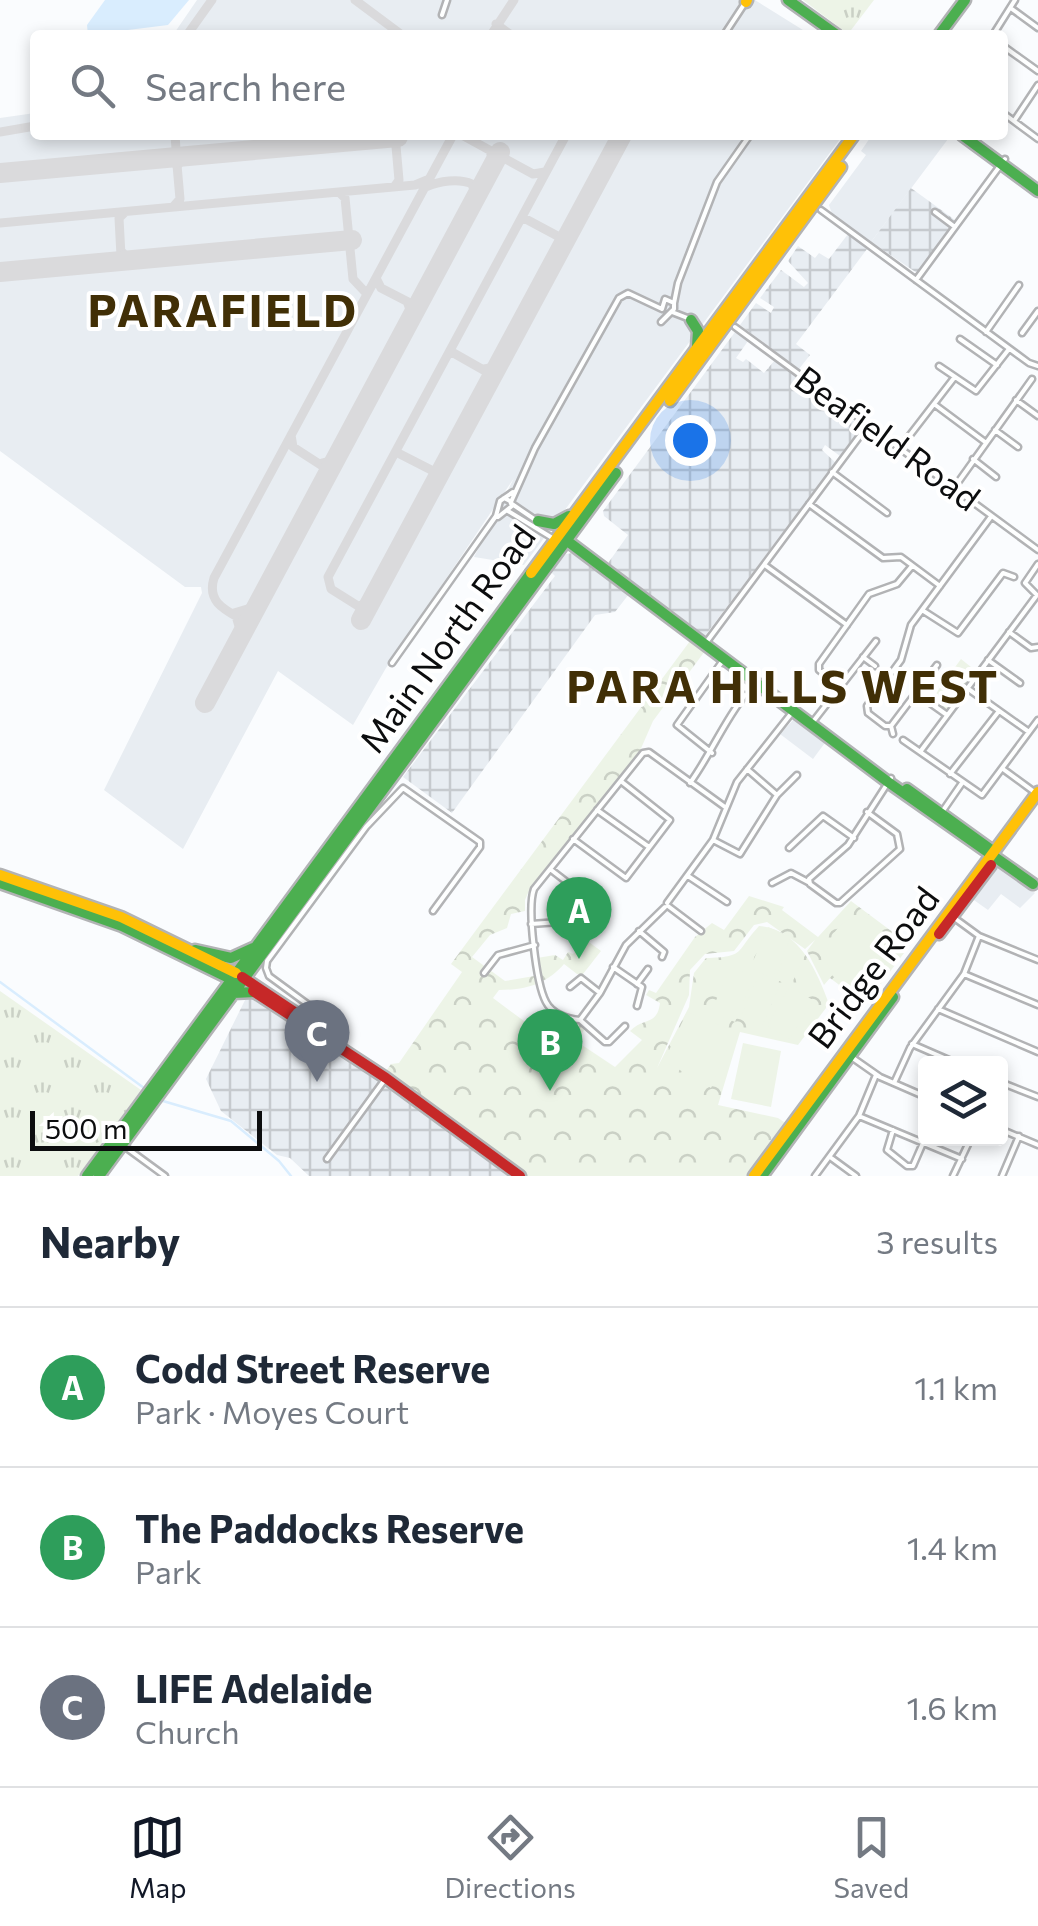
<!DOCTYPE html>
<html lang="en">
<head>
<meta charset="utf-8">
<style>
  body { margin:0; font-family:Commissioner,sans-serif; background:#f6f6f7; color:#1f2937 }
  .controls { position:absolute; right:30px; bottom:30px; display:grid; overflow:hidden; border-radius:10px; box-shadow:0 5px 15px #0003 }
  .controls button { width:90px; height:90px; display:grid; place-items:center; padding:0; border:0; border-bottom:2px solid #e0e1e3; background:#fff; color:#1f2937; font:50px sans-serif }
  .scale { position:absolute; left:30px; bottom:25px; width:232px; box-sizing:border-box; padding-left:10px; border:5px solid #0c0d0e; border-top:0; font-size:28px; line-height:35px; white-space:nowrap; color:#0c0d0e; -webkit-text-stroke:8px #fff; paint-order:stroke }
  .you { position:absolute; left:690px; top:440px; width:35px; height:35px; margin:-25px; border:8px solid #fff; border-radius:50%; background:#1a73e8; box-shadow:0 0 0 15px #1a73e833 }
  .badge { display:grid; place-items:center; width:65px; height:65px; border-radius:50%; background:#111827; color:#fff; font-size:32px; font-weight:700 }
  .pin { position:absolute; translate:-50% -82px; filter:drop-shadow(0 2px 5px #0008) }
  .pin::after { content:''; position:absolute; top:52px; width:35px; height:30px; background:inherit; clip-path:polygon(0 0,100% 0,50% 100%) }
  .list { margin:0; padding:0; list-style:none }
  h2 { display:flex; justify-content:space-between; align-items:center; height:130px; margin:0; padding:0 40px; font-size:42px }
  h2 small { font-size:32px; font-weight:400; color:#747a83 }
  .list li { display:grid; grid-template-columns:65px 1fr auto; gap:30px; align-items:center; box-sizing:border-box; height:160px; padding:0 40px; border-top:2px solid #e0e1e3 }
  .list b { display:block; font-size:38px; white-space:nowrap }
  .list p { margin:0; font-size:32px; white-space:nowrap; color:#747a83 }
  .list em { font-size:32px; font-style:normal; color:#747a83 }
  .icon { flex:none; width:55px; height:55px; fill:none; stroke:currentColor; stroke-width:2; stroke-linecap:round; stroke-linejoin:round }
  .map { position:relative; flex:none; width:1038px; height:1176px; overflow:hidden }
  .search { position:absolute; background:#fff; box-shadow:0 5px 15px #0003; left:30px; right:30px; top:30px; height:110px; display:flex; align-items:center; gap:25px; box-sizing:border-box; padding:0 35px; border-radius:10px; color:#747a83; font-size:38px }
  .sheet { height:610px; background:#fff }
  nav { display:flex; justify-content:space-around; align-items:center; box-sizing:border-box; height:140px; border-top:2px solid #e0e1e3; background:#fff; font-size:28px; color:#747a83 }
  nav a { display:grid; justify-items:center; gap:5px }
  nav .on { color:#111827 }
  .map>svg:first-child { display:block }
</style>
</head>
<body>
<div class="map">
<svg width="1038" height="1176" viewBox="0 0 1038 1176">
  <defs>
    <pattern id="industrial-grid" width="8" height="8" patternUnits="userSpaceOnUse" patternTransform="scale(2.5)"><rect width="8" height="8" fill="#e8edf2"/><path d="M0 4h8M4 0v8" fill="none" stroke="#c6cace"/></pattern>
    <pattern id="grass-tufts" width="24" height="20" patternUnits="userSpaceOnUse" patternTransform="scale(2.5)"><rect width="24" height="20" fill="#edf4e7"/><path d="M3 7l-1-3M5 7V3M7 7l1-3M15 17l-1-3M17 17v-4M19 17l1-3" fill="none" stroke="#cad0c5"/></pattern>
    <pattern id="park-crowns" width="20" height="18" patternUnits="userSpaceOnUse" patternTransform="scale(2.5)"><rect width="20" height="18" fill="#edf4e7"/><path d="M2 6a3 3 0 1 1 6 0M12 15a3 3 0 1 1 6 0" fill="none" stroke="#cad0c5"/></pattern>
  </defs>
  <rect width="100%" height="100%" fill="#fafcfe"/>
  <path fill="#e8edf2" d="M197,0h558l56,35h-638z
    M35,113v22h808l-319,430 -50,-8 40,-79 -128,190 -33,57 -75,-54 -95,178 -79,-59 98,-197 -1,-6h-16l-185,-136v-333z
    M872,135h79l-80,107 -39,-28 -3,-9 37,-50 -5,-4z
    M796,717l31,23 -14,19 -33,-25z
    M995,865l40,28 -15,15 -19,-14 -13,16 -17,-12z"/>
  <path fill="url(#industrial-grid)" d="M911,188l44,32 -38,53 -46,-31z
    M848,234l19,15 -71,95 14,11 -11,14 -59,-44 16,-22 15,10 3,-6 -14,-9 21,-28 23,17 4,-4 -20,-22 10,-15 17,12 4,-5 10,6z
    M735,332l13,9 -12,17 7,4 3,-3 18,14 11,-13 83,64 1,6 -19,26 -15,-11 -3,5 14,13 -132,174 -98,-71 22,-31 -24,-19 -1,-5z
    M573,553l56,41 -14,18 -20,3 -143,198 -49,-36 152,-201 -4,-4 15,-18z
    M248,994l159,106 101,76h-199l-19,-18 -13,-3 -56,-44 -15,-32z"/>
  <path fill="url(#grass-tufts)" d="M803,0h71l-26,34z
    M0,991l141,99 -63,86h-78z"/>
  <path fill="url(#park-crowns)" d="M690,641l15,10 -52,70 -14,32 -108,133 -6,14v11l-14,3 -4,14 -17,7 -18,22 33,24 35,-6 -3,-17 18,-3 8,5 5,-8 5,2 6,-7 -4,-8 7,-2 19,14 -18,23h-6l-13,-10c-17,20 -39,26 -65,26l-6,8 35,26 23,9 13,-10 -6,-8 21,8 6,6 -9,12 39,26 27,-27 -12,-9c14,-14 27,-5 30,-28l-14,-8 3,-5 7,3 39,-56 17,-14 12,7 25,-34 35,11 -2,3 36,27 33,-36 59,44 -42,56 -8,2 -20,-12 2,-4 -12,-9 -6,7 -17,-34 8,-11 -10,9 -38,-27 -13,3 -20,26 -29,3 -15,16 -1,25 -32,73 32,-61 5,-34 12,-15c40,-1 29,-6 53,-32 40,3 58,45 70,78l-31,41 -58,-13 -22,73 60,13 12,8 -36,50h-233l-138,-101 8,-11 8,-1 63,-91 -11,-8z
    M961,659l15,12 -31,40 -14,-11z"/>
  <path fill="#edf4e7" d="M860,916c57,10 5,105 -27,60 -16,-22 2,-58 27,-60z
    M768,927l23,10 -19,41 -22,-10z
    M787,950l17,8 -14,29 23,13 -23,39 -23,-13 23,-40 -15,-7z
    M731,966l23,10 -19,46 -24,-10z
    M758,977l22,8 -18,41 -22,-8z
    M687,1012l47,19 -23,57 -47,-27z
    M743,1043l38,8 -10,56 -40,-8z"/>
  <path fill="#d9edfe" d="M105,0h84l-21,25 -80,10 -1,-10z"/>
  <g fill="none" stroke-linecap="round" stroke-linejoin="round">
    <path stroke="#d9edfe" stroke-width="2.5" d="M0,982l144,106
      M163,1101l68,20 48,40 12,15"/>
    <path stroke="#dadadc" stroke-width="9" d="M355,0l47,35
      M496,24l15,11
      M187,35l25,-35
      M491,35l23,-35
      M0,132l35,-6
      M175,135l1,14
      M462,135l71,39 12,-2
      M375,139h13l7,4
      M154,159h16l7,6 3,34 -7,8
      M177,167l5,-9 19,-3
      M394,187l5,-7 -4,-45
      M426,187c13,-6 33,-9 46,-3l4,12 -14,28
      M481,188l13,-25 -4,-12
      M339,192l6,6 8,81 14,15
      M522,217l43,23
      M0,223l415,-38 12,-5
      M329,242h14l6,5
      M122,252l7,8 18,-1
      M100,263l16,-2 5,-5 -2,-38 6,-6
      M376,278l5,10 33,17 6,-4 16,-29
      M396,346l16,-31 -4,-11
      M450,351l37,21 2,9 -7,15
      M484,369l12,-2 9,-14
      M291,435l2,12 34,22 -16,35
      M396,452l43,22
      M322,463l12,-3 17,-29
      M359,606l11,-4 11,-18
      M366,611l-35,-22 -3,-12 238,-442
      M234,613l20,-6 18,-30
      M241,619c-18,-10 -34,-18 -27,-41l239,-443
      M226,663l15,-30 -5,-17"/>
    <path stroke="#dadadc" stroke-width="20" d="M0,173l398,-36
      M0,272l352,-32
      M361,620l261,-485
      M205,703l295,-551"/>
    <g stroke="#b2b3b5" stroke-width="9">
      <path id="street" d="M1012,9l26,19
        M442,15l5,-15
        M724,35l19,-29
        M993,35l22,-35
        M1003,46l35,25
        M1003,113l35,26
        M1014,121l24,-36
        M821,210l208,153 9,3
        M935,212l20,15
        M916,280l89,-121
        M674,303l4,-20 39,-101 33,-47
        M672,312l18,7
        M661,322l13,-13v-6l-9,-4 -3,10
        M735,327l303,223
        M986,332l33,-47
        M1022,333l16,-22
        M960,339l37,26
        M939,366l37,25 33,-42
        M1016,400l22,16
        M934,404l51,38
        M995,430l23,17
        M900,448l54,-70
        M973,459l23,18
        M832,472l55,41
        M954,488l78,-109
        M511,502l24,-54 84,-150 9,-5 34,16
        M512,504l25,17
        M809,504l74,54 18,-1 39,29
        M508,511l46,28
        M498,517l14,-11 -2,-5 -6,-3
        M766,566l81,59
        M1037,595l-12,-12 13,-19
        M922,610l36,23 45,-60 11,4
        M1009,632l22,16 7,-1
        M705,644l163,-219
        M863,657l12,9
        M988,660l32,23
        M392,663l104,-147 4,-15 13,-9
        M840,687l-21,-17v-6l50,-70 28,-10 15,-18
        M967,688l62,44
        M916,693l31,22
        M812,723l64,-82
        M891,726l46,-61
        M893,734l-2,-8h-6l-17,-13 -1,-7 34,-46 10,-35 79,-107
        M903,740l79,55 56,-75
        M920,752l117,-157
        M712,753l-35,-28 47,-66
        M747,769l30,26
        M1003,769l30,22
        M950,774l49,-63
        M690,783c21,-29 33,-60 55,-88
        M597,810l52,37
        M867,812l30,22 3,15 -60,54h-4l-26,-19 -1,-5 39,-34 43,-67
        M942,812l20,-29
        M573,839l53,39 44,-58 -48,-38
        M713,840l27,14 37,-59 20,-20
        M789,848l34,-32 31,22
        M550,869l53,41
        M688,876l39,26
        M772,883l19,-10 17,9
        M667,903l46,-63 24,-58 57,-72
        M668,906l33,25
        M953,917l26,19 59,24
        M531,924l28,-2 16,17
        M639,931l25,21 -2,5
        M613,967l29,20 -5,19
        M484,973l14,-18 37,-10
        M964,974l74,31
        M637,984l11,-15
        M570,987l11,-9 19,15
        M938,1009l100,43
        M580,1020c-12,-1 -28,-6 -34,-18 -10,-19 -19,-94 -12,-113l109,-136 6,-1 76,55
        M580,1020l20,-27 26,-48 39,-38
        M580,1020l25,22h4l16,-16
        M310,1022l4,-8 -4,-8 -41,-30 -3,-8 1,-7 99,-134 37,-39 77,54v5l-47,64
        M912,1044l46,20
        M850,1056l30,21 46,20
        M1000,1082l38,15
        M894,1083l16,-35 54,-74 15,-38
        M859,1116l103,43
        M1000,1129l38,16
        M893,1130l-6,20 20,16h6l10,-23
        M124,1146l41,30
        M830,1157l26,19
        M327,1159l59,-81
        M815,1176l44,-60 17,-41
        M953,1176l18,-38
        M1002,1176l17,-40"/>
    </g>
    <g stroke="#b2b3b5" stroke-width="15">
      <path id="fast" d="M788,0l49,35
        M939,35l26,-35
        M962,135l76,56
        M691,320l7,11 -1,15
        M538,521l16,3 15,-8
        M566,540l322,242 145,102
        M907,789l86,62
        M0,883l122,43 117,57
        M195,950l36,8 22,-10
        M233,993l22,-1
        M87,1176l444,-603
        M99,1176l517,-703
        M762,1176l131,-179"/>
    </g>
    <g stroke="#b2b3b5" stroke-width="15">
      <path id="slow" d="M746,2l1,-2
        M670,401l171,-234
        M531,573l323,-438
        M0,875l121,42 115,56
        M754,1176l284,-384"/>
    </g>
    <g stroke="#b2b3b5" stroke-width="15">
      <path id="jam" d="M939,934l52,-69
        M242,977l63,42
        M253,991l133,87 134,98"/>
    </g>
    <use href="#street" stroke="#feffff" stroke-width="4"/>
    <use href="#fast" stroke="#4caf50" stroke-width="10"/>
    <use href="#slow" stroke="#ffc107" stroke-width="10"/>
    <use href="#jam" stroke="#c62828" stroke-width="10"/>
  </g>
  <g text-anchor="middle" stroke-width="8" stroke-linejoin="round" paint-order="stroke">
    <g font-size="35" fill="#0c0d0e" stroke="#fff">
      <text transform="translate(887 439) rotate(36)" y="12">Beafield Road</text>
      <text transform="translate(448 639) rotate(-54)" y="12">Main North Road</text>
      <text transform="translate(874 968) rotate(-53)" y="12">Bridge Road</text>
    </g>
    <g font-size="45" font-weight="bold" letter-spacing="2.5" fill="#412f06" stroke="#fff">
      <text x="223" y="327">PARAFIELD</text>
      <text x="783" y="703">PARA HILLS WEST</text>
    </g>
  </g>
</svg>
<div class="controls">
<button><svg class="icon" aria-label="layers" viewBox="0 0 24 24"><path d="M12 4l9 5-9 5-9-5zM3 14l9 5 9-5"/></svg></button>
</div>
<div class="scale">500 m</div>
<div class="you"></div>
<div class="pin badge" style="left:579px;top:959px;background:#2e9e5b">A</div>
<div class="pin badge" style="left:550px;top:1091px;background:#2e9e5b">B</div>
<div class="pin badge" style="left:317px;top:1082px;background:#6b7280">C</div>
<div class="search"><svg class="icon" aria-label="search" viewBox="0 0 24 24"><circle cx="10" cy="10" r="6"/><path d="M15 15l6 6"/></svg>Search here</div>
</div>
<section class="sheet">
<h2>Nearby<small>3 results</small></h2>
<ul class="list">
<li><span class="badge" style="background:#2e9e5b">A</span><div><b>Codd Street Reserve</b><p>Park · Moyes Court</p></div><em>1.1 km</em></li>
<li><span class="badge" style="background:#2e9e5b">B</span><div><b>The Paddocks Reserve</b><p>Park</p></div><em>1.4 km</em></li>
<li><span class="badge" style="background:#6b7280">C</span><div><b>LIFE Adelaide</b><p>Church</p></div><em>1.6 km</em></li>
</ul>
</section>
<nav>
<a class="on"><svg class="icon" aria-label="map" viewBox="0 0 24 24"><path d="M3 6l6-2 6 2 6-2v14l-6 2-6-2-6 2zM9 4v14M15 6v14"/></svg>Map</a>
<a><svg class="icon" aria-label="directions" viewBox="0 0 24 24"><path d="M12 3l9 9-9 9-9-9zM9 14v-3h6M13 9l2 2-2 2"/></svg>Directions</a>
<a><svg class="icon" aria-label="saved" viewBox="0 0 24 24"><path d="M7 4h10v16l-5-4-5 4z"/></svg>Saved</a>
</nav>
</body>
</html>
